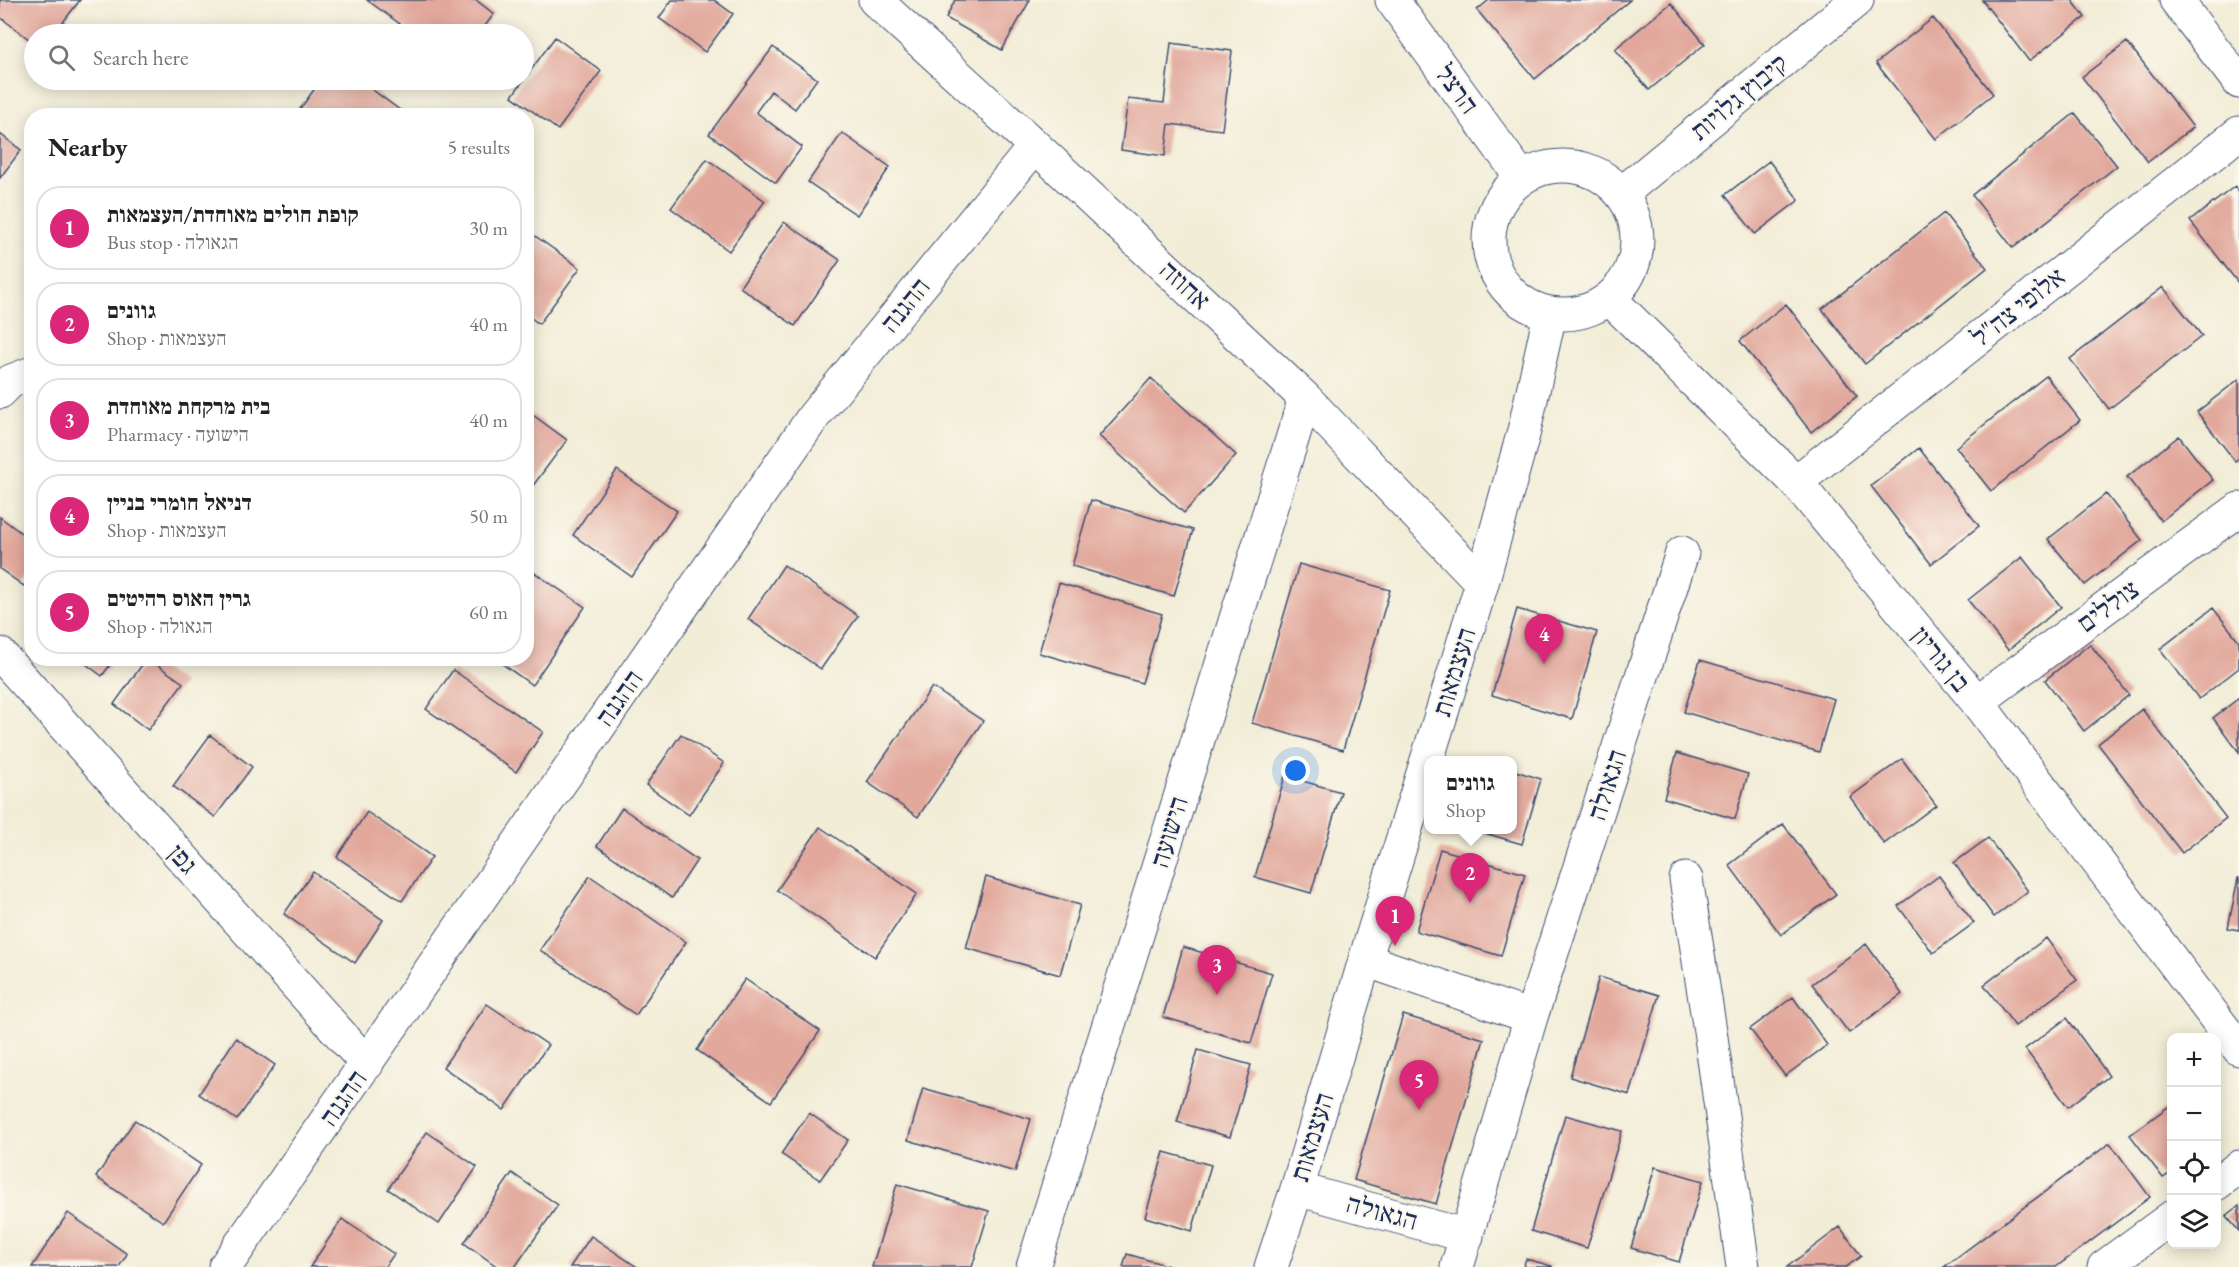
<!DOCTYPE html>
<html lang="en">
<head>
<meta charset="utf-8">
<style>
  body { margin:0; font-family:"EB Garamond","Frank Ruhl Libre",serif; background:#f2f2f2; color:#222 }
  .controls { position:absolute; right:18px; bottom:18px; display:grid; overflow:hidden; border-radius:12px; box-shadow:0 3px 15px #0003 }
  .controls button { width:54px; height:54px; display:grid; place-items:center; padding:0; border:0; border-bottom:2px solid #e0e0e0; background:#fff; color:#222; font:30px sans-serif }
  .you { position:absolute; left:1296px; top:771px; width:21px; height:21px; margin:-15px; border:4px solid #fff; border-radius:50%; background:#1a73e8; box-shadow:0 0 0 9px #1a73e833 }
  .badge { display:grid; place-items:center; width:39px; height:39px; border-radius:50%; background:#db2777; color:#fff; font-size:20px; font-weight:700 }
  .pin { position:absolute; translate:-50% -50px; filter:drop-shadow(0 2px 3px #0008) }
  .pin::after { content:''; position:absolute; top:32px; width:21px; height:18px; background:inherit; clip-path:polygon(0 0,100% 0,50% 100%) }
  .popup { position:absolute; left:1424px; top:756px; width:93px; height:78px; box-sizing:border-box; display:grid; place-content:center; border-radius:12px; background:#fff; filter:drop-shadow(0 2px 4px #0005); font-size:20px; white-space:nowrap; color:#767676 }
  .popup b { font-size:22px; color:#222 }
  .popup::after { content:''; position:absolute; left:50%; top:100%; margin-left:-12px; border:12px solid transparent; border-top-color:#fff }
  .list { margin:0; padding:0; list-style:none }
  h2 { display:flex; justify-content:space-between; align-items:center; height:78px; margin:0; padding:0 24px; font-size:26px }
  h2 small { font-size:20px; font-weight:400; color:#767676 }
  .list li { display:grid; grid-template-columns:39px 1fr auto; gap:18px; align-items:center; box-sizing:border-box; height:84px; margin:0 12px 12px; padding:0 12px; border:2px solid #e0e0e0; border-radius:24px }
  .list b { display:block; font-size:22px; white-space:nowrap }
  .list p { margin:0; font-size:20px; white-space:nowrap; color:#767676 }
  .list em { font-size:20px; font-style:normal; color:#767676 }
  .icon { flex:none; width:33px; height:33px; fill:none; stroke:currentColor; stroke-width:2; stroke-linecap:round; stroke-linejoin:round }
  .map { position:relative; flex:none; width:2239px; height:1267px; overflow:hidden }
  .search { position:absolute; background:#fff; box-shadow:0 3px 15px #0003; left:24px; top:24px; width:510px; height:66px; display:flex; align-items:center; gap:15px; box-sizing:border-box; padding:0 21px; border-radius:33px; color:#767676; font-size:22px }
  .panel { position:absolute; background:#fff; box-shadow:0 3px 15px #0003; left:24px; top:108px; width:510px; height:558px; border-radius:24px }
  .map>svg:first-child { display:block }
</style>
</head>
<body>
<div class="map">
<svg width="2239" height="1267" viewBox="0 0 2239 1267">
  <rect width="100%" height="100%" fill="#fbf7ec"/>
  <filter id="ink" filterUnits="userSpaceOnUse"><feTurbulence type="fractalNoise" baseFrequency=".0167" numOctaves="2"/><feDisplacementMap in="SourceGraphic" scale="12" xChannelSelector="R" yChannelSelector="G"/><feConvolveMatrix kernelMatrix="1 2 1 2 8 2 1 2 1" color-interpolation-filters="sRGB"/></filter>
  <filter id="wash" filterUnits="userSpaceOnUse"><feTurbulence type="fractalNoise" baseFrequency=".008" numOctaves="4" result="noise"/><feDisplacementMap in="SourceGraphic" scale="24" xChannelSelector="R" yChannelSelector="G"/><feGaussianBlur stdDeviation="1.35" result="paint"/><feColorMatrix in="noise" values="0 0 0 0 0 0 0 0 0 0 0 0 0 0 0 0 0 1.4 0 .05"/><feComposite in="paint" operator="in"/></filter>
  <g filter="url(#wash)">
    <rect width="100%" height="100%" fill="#f2edd7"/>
    <g id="blocks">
      <path fill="#e2a89c" d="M0,0h80l-26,34h-20v9l-34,-26z
        M367,0h109l18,14 -15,20h-65z
        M672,0h42l19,14 -28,38 -46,-34z
        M955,0h75l-28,50 -56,-32z
        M1489,0h141l-95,79 -58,-69z
        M1982,0h90l13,17 -56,44z
        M1671,3l34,41 -56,46 -34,-41z
        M1933,18l60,76 -57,45 -60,-76z
        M555,37l46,34 -43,59 -46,-34z
        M2127,42l66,85 -45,35 -66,-85z
        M1171,43l61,8 -10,79 -53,-6 -4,32 -44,-6 7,-51 36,4z
        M773,47l44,32 -22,30 -24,-18 -15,21 46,35 -26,36 -67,-49z
        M321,80h38l49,36h-113z
        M2075,113l42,53 -104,82 -41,-53z
        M842,133l48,34 -33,48 -49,-33z
        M0,134l21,16 -21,28z
        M707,159l58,42 -36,50 -58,-43z
        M1769,161l30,39 -44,34 -30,-39z
        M2235,186l4,6v92l-49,-63z
        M1944,213l43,55 -122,96 -43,-55z
        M784,222l56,38 -45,66 -55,-39z
        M531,233l49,35 -41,56 -13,-10v-75z
        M2163,287l39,49 -93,73 -39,-50z
        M1786,304l71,92 -46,36 -71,-91z
        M2046,376l34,44 -89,71 -35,-44z
        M1151,378l85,77 -52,58 -85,-77z
        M2239,379v79l-4,3 -38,-49z
        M526,410l41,30 -41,55z
        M2179,436l34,44 -52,41 -34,-44z
        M1919,448l60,78 -48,38 -60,-78z
        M617,470l60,41 -45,66 -59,-42z
        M2106,494l36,46 -57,45 -37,-46z
        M1091,500l102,30 -19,66 -102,-30z
        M0,517l32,24v35l-8,10 -24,-17z
        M2022,557l39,50 -53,43 -40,-50z
        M1299,564l91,26 -47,160 -91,-27z
        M784,565l74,51 -37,53 -73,-50z
        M532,571l53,36 -53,78 -38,-27h32v-79z
        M1059,583l103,31 -20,69 -103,-30z
        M2213,608l26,33v27l-40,31 -39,-50z
        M1517,609l80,23 -25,87 -80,-24z
        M2090,644l39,51 -45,36 -39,-51z
        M78,658h37l-13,18z
        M147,658l36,25 -35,47 -34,-26z
        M1700,660l134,39 -15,53 -135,-40z
        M453,670l90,62 -27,40 -90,-63z
        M932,687l51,34 -65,96 -51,-35z
        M2239,698v54l-26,-34z
        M2142,709l84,109 -44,35 -84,-109z
        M681,734l43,29 -35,52 -43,-30z
        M210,735l42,32 -37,50 -42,-31z
        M1677,753l71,21 -13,45 -71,-21z
        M1902,759l34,46 -52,39 -34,-47z
        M1512,770l29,9 -19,65 -48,-14h38z
        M1285,776l56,16 -30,101 -56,-16z
        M622,808l75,52 -25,38 -75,-52z
        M367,812l65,45 -30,44 -65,-44z
        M1783,824l53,70 -55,41 -52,-70z
        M820,827l97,67 -42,63 -98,-67z
        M1988,838l40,53 -34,26 -40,-54z
        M1440,849l85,25 -24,82 -85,-25z
        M313,872l70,48 -28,43 -71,-49z
        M590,876l96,66 -50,73 -96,-65z
        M1939,876l35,47 -41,30 -35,-47z
        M986,877l94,28 -20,70 -94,-27z
        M2238,878h1v52l-11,-2z
        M2046,938l31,42 -62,46 -31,-41z
        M1866,944l36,50 -53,39 -37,-49z
        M1183,947l89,26 -21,70 -88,-26z
        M1599,977l60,18 -29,100 -60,-18z
        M745,979l75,52 -49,71 -74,-52z
        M1793,997l34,48 -42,31 -35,-47z
        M487,1004l61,41 -44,65 -61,-43z
        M1403,1015l81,24 -48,165 -82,-24z
        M2067,1018l42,58 -41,31 -43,-58z
        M236,1038l39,27 -38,55 -38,-26z
        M1198,1050l53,15 -21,72 -53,-15z
        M923,1088l108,31 -16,53 -107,-32z
        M2172,1104v68l-9,6 -33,-43z
        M809,1113l39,27 -28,40 -39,-26z
        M1565,1115l57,16 -35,117 -56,-17z
        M135,1120l66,45 -38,57 -67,-45z
        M427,1132l50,35 -38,57 -51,-35z
        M2110,1143l40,54 -94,70h-112z
        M1164,1152l47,13 -19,66 -47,-14z
        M1655,1167l48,14 -24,81 -48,-14z
        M512,1173l46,32 -43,62h-17l-34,-24z
        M897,1184l92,27 -17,56h-100z
        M2239,1206v25l-13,-15z
        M68,1213l59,41 -8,13h-87z
        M342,1219l52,35 -9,13h-75z
        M1840,1227l21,29 -15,11h-59z
        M591,1236l46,31h-67z
        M1127,1254l42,12v1h-46z
        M1526,1259l26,7v1h-29z"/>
    </g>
  </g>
  <g filter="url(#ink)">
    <use href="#blocks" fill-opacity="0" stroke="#3b4c70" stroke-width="1.5"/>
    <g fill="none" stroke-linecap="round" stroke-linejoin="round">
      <g stroke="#3b4c70" stroke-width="35">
        <path id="minor" d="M875,0l160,146 270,252 177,185
          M1392,0l130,178
          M2176,0l63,82
          M1489 240a74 74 0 1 1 148 0a74 74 0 1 1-148 0Z
          M1621,194l236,-194
          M1609,298l187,184 181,220 262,347
          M0,392l11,-11 21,-8
          M1796,482l443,-349
          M0,654l367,410
          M1977,702l262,-193
          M1686,879l25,158 32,230
          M1365,960l166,57
          M2216,1184l23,-17
          M1297,1189l170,47
          M225,1267l589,-851 221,-270
          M1033,1267l272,-869
          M1271,1267l26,-78 68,-229 117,-377 42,-152 26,-117
          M1457,1267l74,-250 151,-464
          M2104,1267l68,-50"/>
      </g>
      <use href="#minor" stroke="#fff" stroke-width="33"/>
    </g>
  </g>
  <g text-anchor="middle" stroke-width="4.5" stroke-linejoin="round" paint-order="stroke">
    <g font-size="27" fill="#1b2f5e" stroke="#fbf7ec">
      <text transform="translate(1457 89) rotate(54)" y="9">הרצל</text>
      <text transform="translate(1739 97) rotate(-40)" y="9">קיבוץ גלויות</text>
      <text transform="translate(1185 285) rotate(43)" y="9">אחוזה</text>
      <text transform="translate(905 305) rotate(-51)" y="9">ההגנה</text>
      <text transform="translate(2018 307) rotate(-38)" y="9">אלופי צה"ל</text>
      <text transform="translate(2108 606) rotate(-36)" y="9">צוללים</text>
      <text transform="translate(1941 659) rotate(51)" y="9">בן גוריון</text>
      <text transform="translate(1454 672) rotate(-73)" y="9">העצמאות</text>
      <text transform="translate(619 698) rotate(-55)" y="9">ההגנה</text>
      <text transform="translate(1607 785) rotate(-72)" y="9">הגאולה</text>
      <text transform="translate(1169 832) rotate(-73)" y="9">הישועה</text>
      <text transform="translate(183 859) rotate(48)" y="9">גפן</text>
      <text transform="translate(343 1098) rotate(-55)" y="9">ההגנה</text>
      <text transform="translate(1312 1137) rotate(-73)" y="9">העצמאות</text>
      <text transform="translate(1382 1212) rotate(15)" y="9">הגאולה</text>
    </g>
  </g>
</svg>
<div class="controls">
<button>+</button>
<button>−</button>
<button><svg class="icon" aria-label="locate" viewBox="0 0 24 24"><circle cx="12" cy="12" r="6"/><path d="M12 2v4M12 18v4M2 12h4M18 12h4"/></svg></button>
<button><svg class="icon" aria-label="layers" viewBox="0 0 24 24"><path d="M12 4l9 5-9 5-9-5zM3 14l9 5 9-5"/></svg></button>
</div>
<div class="you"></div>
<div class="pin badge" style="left:1395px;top:946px">1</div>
<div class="pin badge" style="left:1470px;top:903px">2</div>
<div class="popup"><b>גוונים</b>Shop</div>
<div class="pin badge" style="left:1217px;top:995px">3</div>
<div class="pin badge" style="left:1544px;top:664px">4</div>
<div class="pin badge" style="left:1419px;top:1110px">5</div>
<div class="search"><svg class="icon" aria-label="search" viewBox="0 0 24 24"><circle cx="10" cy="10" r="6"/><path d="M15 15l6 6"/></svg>Search here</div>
<section class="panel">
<h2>Nearby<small>5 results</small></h2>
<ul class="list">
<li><span class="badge">1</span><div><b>קופת חולים מאוחדת/העצמאות</b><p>Bus stop · הגאולה</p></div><em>30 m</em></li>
<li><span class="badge">2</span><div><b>גוונים</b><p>Shop · העצמאות</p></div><em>40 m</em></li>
<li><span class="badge">3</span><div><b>בית מרקחת מאוחדת</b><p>Pharmacy · הישועה</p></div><em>40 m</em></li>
<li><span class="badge">4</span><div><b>דניאל חומרי בניין</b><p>Shop · העצמאות</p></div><em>50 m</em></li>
<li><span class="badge">5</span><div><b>גרין האוס רהיטים</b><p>Shop · הגאולה</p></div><em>60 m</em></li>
</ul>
</section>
</div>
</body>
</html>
